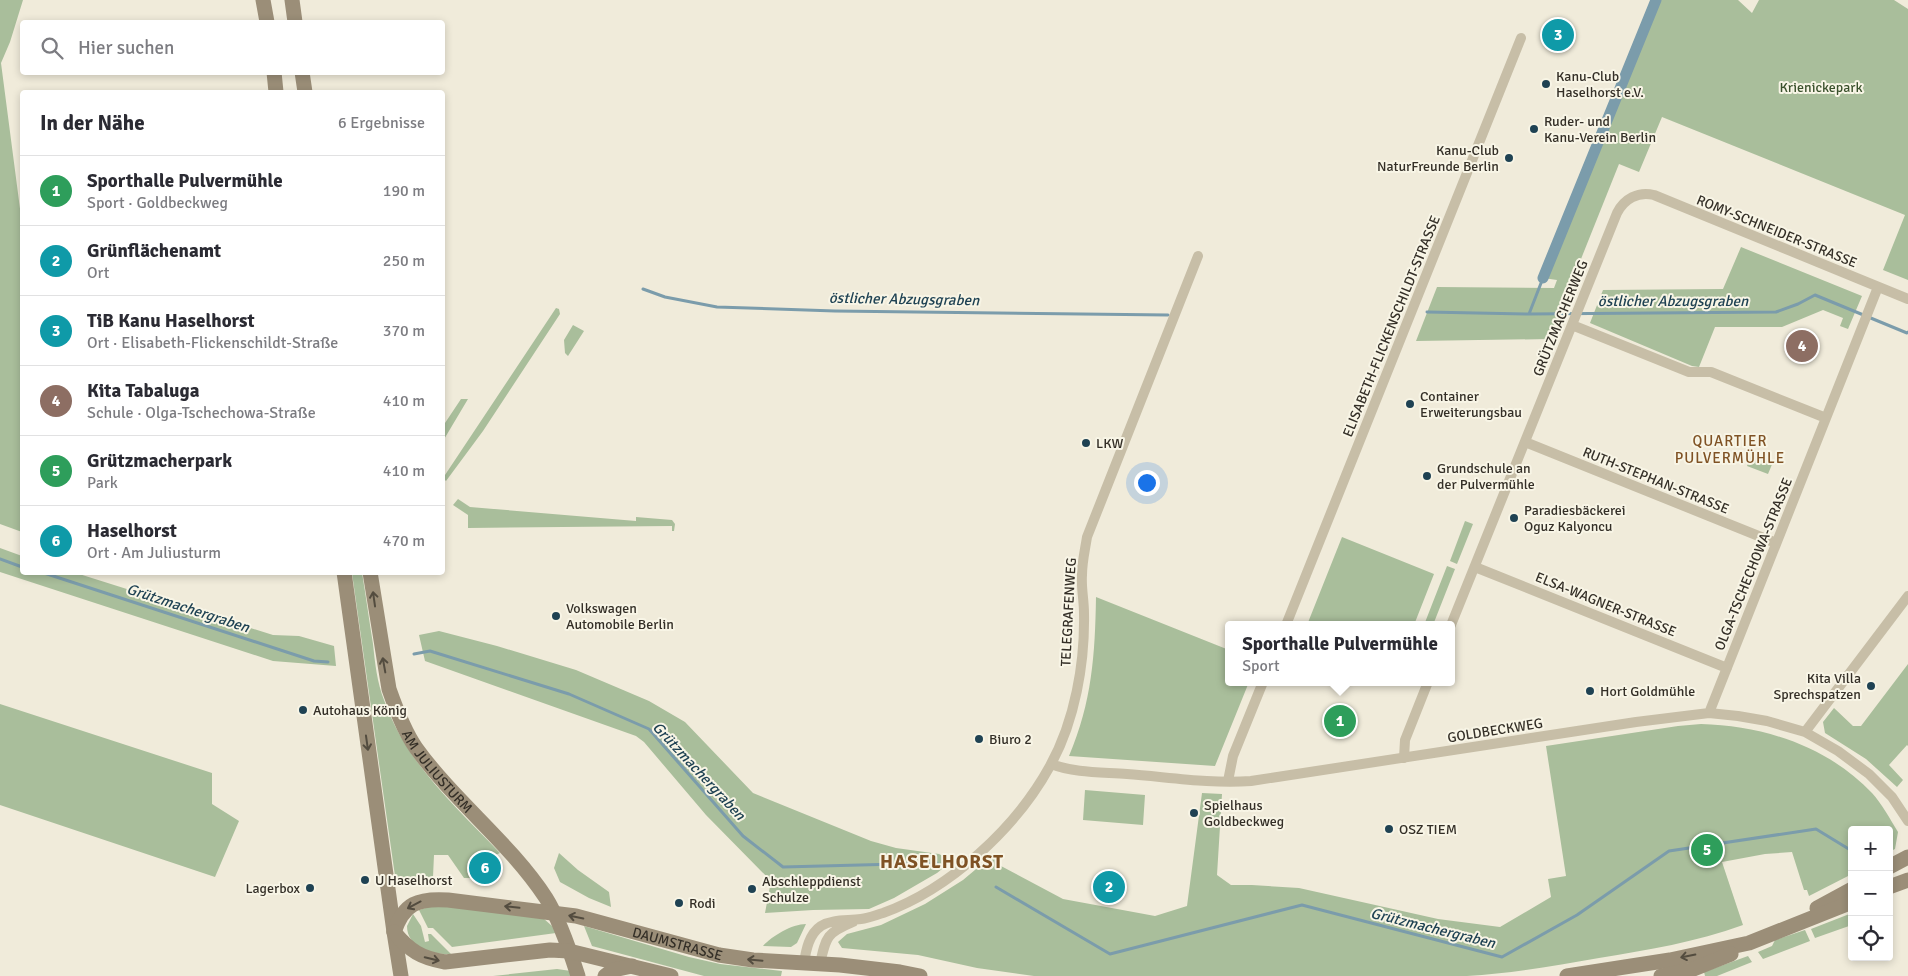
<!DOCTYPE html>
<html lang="de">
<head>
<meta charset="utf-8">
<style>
  body { margin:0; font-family:Signika,sans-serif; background:#f2f2f3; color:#2b2b33 }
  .controls { position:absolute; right:15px; bottom:15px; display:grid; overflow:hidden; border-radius:5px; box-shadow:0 2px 8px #0003 }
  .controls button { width:45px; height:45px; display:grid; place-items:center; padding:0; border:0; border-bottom:1px solid #e1e1e2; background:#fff; color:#2b2b33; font:25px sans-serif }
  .you { position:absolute; left:1146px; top:482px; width:18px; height:18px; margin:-12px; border:4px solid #fff; border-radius:50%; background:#1a73e8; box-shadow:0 0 0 8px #1a73e833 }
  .badge { display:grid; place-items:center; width:32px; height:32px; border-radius:50%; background:#1f4253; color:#fff; font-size:16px; font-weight:700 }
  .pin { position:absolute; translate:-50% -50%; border:2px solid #fff; box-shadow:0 1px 5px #0006 }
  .popup { position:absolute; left:1225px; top:621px; width:230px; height:65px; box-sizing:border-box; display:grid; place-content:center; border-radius:5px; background:#fff; filter:drop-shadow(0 1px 4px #0005); font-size:16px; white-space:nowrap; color:#7c7c81 }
  .popup b { font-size:19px; color:#2b2b33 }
  .popup::after { content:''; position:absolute; left:50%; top:100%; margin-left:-10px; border:10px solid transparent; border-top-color:#fff }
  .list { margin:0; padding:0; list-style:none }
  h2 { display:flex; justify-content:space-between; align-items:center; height:65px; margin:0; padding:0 20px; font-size:21px }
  h2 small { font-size:16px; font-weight:400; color:#7c7c81 }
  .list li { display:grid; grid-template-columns:32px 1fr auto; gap:15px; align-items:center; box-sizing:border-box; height:70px; padding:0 20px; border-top:1px solid #e1e1e2 }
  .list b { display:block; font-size:19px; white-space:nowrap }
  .list p { margin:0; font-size:16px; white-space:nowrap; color:#7c7c81 }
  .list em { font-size:16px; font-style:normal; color:#7c7c81 }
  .icon { flex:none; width:28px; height:28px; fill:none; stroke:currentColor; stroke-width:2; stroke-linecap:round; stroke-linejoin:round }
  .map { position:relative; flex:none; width:1908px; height:976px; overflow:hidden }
  .search { position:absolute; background:#fff; box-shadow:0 2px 8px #0003; left:20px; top:20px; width:425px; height:55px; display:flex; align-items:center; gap:12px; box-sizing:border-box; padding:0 18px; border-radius:5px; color:#7c7c81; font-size:19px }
  .panel { position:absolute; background:#fff; box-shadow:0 2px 8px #0003; left:20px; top:90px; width:425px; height:485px; border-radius:5px }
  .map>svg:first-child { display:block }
</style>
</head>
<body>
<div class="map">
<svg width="1908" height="976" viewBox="0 0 1908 976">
  <rect width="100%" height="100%" fill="#f0ebda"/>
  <path fill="#a9be9b" d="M0,0h23l-13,42 -9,21 21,161v308l-22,-8z
    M1656,0h82l14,13 7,-13h135l14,9v271l-25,-10 22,-55 -243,-98 -23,55 -20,-8 -70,175 -133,2 21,-54 117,1 3,-8 -14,-2z
    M1741,247l121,49 -14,33 -8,-3 3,-8 -20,-8 -41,17h-67l-16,40 -7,-1 -102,-43 13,-33 120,-1z
    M556,308l3,1 1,5 -77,117 -37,50 -3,-3z
    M573,325l11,6 -16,25 -3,-3 -1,-13z
    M461,399h7l-25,42v-15z
    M1752,453l21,9 -5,12 -21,-8z
    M458,499l12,8 166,14v-4l36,3 3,4 -1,7h-2v-5l-204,2v-13l-15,-10z
    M1465,521l8,3 -16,40 -7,-3z
    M1342,537l92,37 -20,51h-107z
    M0,548l22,8v16l54,1 197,62 26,1 35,10 2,20 -63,-5 -273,-89z
    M1447,566l8,3 -22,56h-9z
    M352,573h10c4,23 7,47 11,71 2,19 4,38 11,56 22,63 71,106 116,153l-26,12 6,13h-16l-16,-23h-14l-1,22 -37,6z
    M1096,597l133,53v32h20l-34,84 -146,-10c23,-54 26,-101 27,-159z
    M439,631l58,15 79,24 73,31 36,21 68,71 118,48 25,7 43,6 13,7 -15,12 -43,25 -25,11 -56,1 -48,3 6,-32 -65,-66 -62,-73 -8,-6 -211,-75 -6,-26z
    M1908,664v82l-1,-1 -18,20 14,15 -6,7 -31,-28 -41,-26 -2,-11 11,-14 19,18h8z
    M0,704l212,69v31l27,17 -24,56 -215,-72z
    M1701,724c64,2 126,22 171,69 10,11 18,26 26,39l-3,17 -6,3v-22h-37v44l-43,22 -2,-6h-3l-12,-38 -27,2 -43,8 21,63c-47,17 -95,25 -144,33 -44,8 -87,15 -132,18h-433l-57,-8 -59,-13 -76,-7 -4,-6 9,-8 34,-9 44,-21 38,-24 31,-26 7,12 62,33 92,17 32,-10 15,-113 20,1 -5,81 14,10h21l47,3 139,31 62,8 51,-30 -3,-18 18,-3 -20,-130 132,-20z
    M1085,790l60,5 -2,30 -60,-5z
    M559,853l19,17 31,22 2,15 -22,-9 -29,-16 -6,-14z
    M435,905l108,13 9,8 4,7 -104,14 -19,-19h-5l-9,-18z
    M1852,913v10l-3,3 -34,12 -4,-9z
    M413,914l8,12 4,16 4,-1 -1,-7h3l20,20c-18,1 -44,-6 -44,-28z
    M806,924l-9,19 -6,4 -28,-1c9,-10 29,-22 43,-22z
    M584,926l105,31 31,7 62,7 -1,5h-77l-112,-30z
    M1805,930l5,11 -47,18 -5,-7 14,-6 3,-6z
    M1748,956l4,6 -35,14h-12l-1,-4z
    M557,969l14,2 2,5h-80z"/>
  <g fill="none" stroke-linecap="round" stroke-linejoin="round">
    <path stroke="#7b9cab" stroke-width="3" d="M643,289l22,8 52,10 118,4 333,4
      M1427,312l102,2 247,-2 22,-8 17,-9 92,38 1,-1
      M1529,314l14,-36
      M0,559l22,8
      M41,572l273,89 14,1
      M414,654l16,-3 139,43 80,35 94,107 40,31 154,-4
      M996,887l114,67 192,-49 200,52 75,-42 92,-64 147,-22 36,22"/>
    <path stroke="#7b9cab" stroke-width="11" d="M1543,278l113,-278"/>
    <path stroke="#c7bea7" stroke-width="10" d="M1572,325l117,47h22l115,46
      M1525,442l251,101
      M1475,567l252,101
      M1286,625l235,-587
      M1451,625l166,-412c7,-14 21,-22 37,-18l254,104
      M1709,713l169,-426
      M1805,732l103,-136
      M1404,758l1,-18 23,-58
      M1051,764c24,9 51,8 76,10 41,3 83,10 124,7l385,-59 73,-9 29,3 29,5 38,11 33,19 31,23 23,23 16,24
      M1228,781l5,-25 30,-74
      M804,963c2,-13 5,-29 17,-37 12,-7 26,-5 40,-7 8,-1 15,-4 22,-6 67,-24 133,-85 167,-147 25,-45 35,-103 34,-153 0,-13 -3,-26 -2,-38 0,-13 3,-25 5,-38l111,-281
      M820,964c6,-28 7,-31 33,-42"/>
    <g stroke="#9b8e78" stroke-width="15">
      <path d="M263,0l4,22"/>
      <path d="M292,0l3,22"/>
      <path d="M274,72l2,20"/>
      <path d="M302,72l3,20"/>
      <path d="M344,572l50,360 7,44"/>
      <path id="s1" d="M370,572l19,117c7,20 15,42 27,59 39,54 94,95 130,150 12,19 25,56 32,78"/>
      <path d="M1889,867l19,-10"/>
      <path d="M1889,887l19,-7"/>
      <path d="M1817,908l35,-19"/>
      <path id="s2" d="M394,932c10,-29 24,-34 54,-32l128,16 143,39 34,5 87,5 60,7 20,4"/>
      <path d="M394,932c16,19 27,26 51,30l105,-12 19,1 102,25"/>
      <path d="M605,976l8,-6 19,-4"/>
      <path d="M1567,976l103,-16 79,-17 103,-41"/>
      <path d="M1661,976l30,-6 40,-16"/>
    </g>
  </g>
  <defs><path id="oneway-shaft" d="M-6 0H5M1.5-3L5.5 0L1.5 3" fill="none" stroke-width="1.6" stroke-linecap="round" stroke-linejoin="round" transform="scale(1.25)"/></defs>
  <g stroke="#534c3f">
    <use href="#oneway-shaft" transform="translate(374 599) rotate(-98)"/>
    <use href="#oneway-shaft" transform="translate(384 665) rotate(-100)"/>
    <use href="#oneway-shaft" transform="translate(367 743) rotate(82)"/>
    <use href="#oneway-shaft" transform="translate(414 905) rotate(152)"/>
    <use href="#oneway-shaft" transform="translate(512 907) rotate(-174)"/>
    <use href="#oneway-shaft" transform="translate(576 917) rotate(-168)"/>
    <use href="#oneway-shaft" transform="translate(1688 956) rotate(169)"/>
    <use href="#oneway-shaft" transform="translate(432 959) rotate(14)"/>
    <use href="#oneway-shaft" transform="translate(755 960) rotate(-175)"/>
  </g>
  <g fill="#1f4253" stroke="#f8f5e6" stroke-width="2">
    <circle cx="1546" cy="84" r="5"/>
    <circle cx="1534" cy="129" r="5"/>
    <circle cx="1509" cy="158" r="5"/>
    <circle cx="1410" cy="404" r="5"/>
    <circle cx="1086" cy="443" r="5"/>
    <circle cx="1427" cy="476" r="5"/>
    <circle cx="1514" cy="518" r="5"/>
    <circle cx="556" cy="616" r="5"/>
    <circle cx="1871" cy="686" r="5"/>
    <circle cx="1590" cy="691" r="5"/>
    <circle cx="303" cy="710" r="5"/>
    <circle cx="979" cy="739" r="5"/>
    <circle cx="1194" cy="813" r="5"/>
    <circle cx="1389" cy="829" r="5"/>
    <circle cx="365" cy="880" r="5"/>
    <circle cx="310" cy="888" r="5"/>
    <circle cx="752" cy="889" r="5"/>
    <circle cx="679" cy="903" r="5"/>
  </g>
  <g text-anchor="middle" stroke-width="4" stroke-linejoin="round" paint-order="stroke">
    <g font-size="14" fill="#342f27" stroke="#f8f5e6" text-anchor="start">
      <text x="1556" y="81">Kanu-Club<tspan x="1556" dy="16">Haselhorst e.V.</tspan></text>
      <text x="1544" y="126">Ruder- und<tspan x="1544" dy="16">Kanu-Verein Berlin</tspan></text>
      <text x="1499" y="155" text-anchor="end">Kanu-Club<tspan x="1499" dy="16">NaturFreunde Berlin</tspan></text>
      <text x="1420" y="401">Container<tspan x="1420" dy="16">Erweiterungsbau</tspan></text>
      <text x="1096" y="448">LKW</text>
      <text x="1437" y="473">Grundschule an<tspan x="1437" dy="16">der Pulvermühle</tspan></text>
      <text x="1524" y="515">Paradiesbäckerei<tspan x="1524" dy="16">Oguz Kalyoncu</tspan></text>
      <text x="566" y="613">Volkswagen<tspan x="566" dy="16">Automobile Berlin</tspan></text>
      <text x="1861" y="683" text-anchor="end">Kita Villa<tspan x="1861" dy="16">Sprechspatzen</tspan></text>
      <text x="1600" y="696">Hort Goldmühle</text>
      <text x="313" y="715">Autohaus König</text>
      <text x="989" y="744">Biuro 2</text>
      <text x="1204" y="810">Spielhaus<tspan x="1204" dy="16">Goldbeckweg</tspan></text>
      <text x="1399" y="834">OSZ TIEM</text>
      <text x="375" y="885">U Haselhorst</text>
      <text x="762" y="886">Abschleppdienst<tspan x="762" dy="16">Schulze</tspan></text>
      <text x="300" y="893" text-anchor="end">Lagerbox</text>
      <text x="689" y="908">Rodi</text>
    </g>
    <g font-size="14" fill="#3a512c" stroke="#f8f5e6">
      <text x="1821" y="92">Krienickepark</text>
    </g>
    <g font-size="14" fill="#342f27" stroke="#f8f5e6">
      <text transform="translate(1777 231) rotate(22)" y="5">ROMY-SCHNEIDER-STRASSE</text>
      <text transform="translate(1560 318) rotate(-68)" y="5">GRÜTZMACHERWEG</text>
      <text transform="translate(1391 326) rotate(-68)" y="5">ELISABETH-FLICKENSCHILDT-STRASSE</text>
      <text transform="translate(1656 480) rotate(22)" y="5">RUTH-STEPHAN-STRASSE</text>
      <text transform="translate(1753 564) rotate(-68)" y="5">OLGA-TSCHECHOWA-STRASSE</text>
      <text transform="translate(1606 604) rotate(22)" y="5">ELSA-WAGNER-STRASSE</text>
      <text transform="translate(1068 612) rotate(-87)" y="5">TELEGRAFENWEG</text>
      <text transform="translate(1495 730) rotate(-9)" y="5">GOLDBECKWEG</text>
      <text dy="5" stroke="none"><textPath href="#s1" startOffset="215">AM JULIUSTURM</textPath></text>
      <text dy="5" stroke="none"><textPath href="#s2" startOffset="304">DAUMSTRASSE</textPath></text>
    </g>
    <g font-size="15" font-style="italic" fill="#1f4253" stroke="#f8f5e6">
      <text transform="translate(904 299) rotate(1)" y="5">östlicher Abzugsgraben</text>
      <text x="1673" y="306">östlicher Abzugsgraben</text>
      <text transform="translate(188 608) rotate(18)" y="5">Grützmachergraben</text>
      <text transform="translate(699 771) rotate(47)" y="5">Grützmachergraben</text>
      <text transform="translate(1433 928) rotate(14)" y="5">Grützmachergraben</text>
    </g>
    <g font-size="15" letter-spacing="1" fill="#7f5224" stroke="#f8f5e6">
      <text x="1730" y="446">QUARTIER<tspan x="1730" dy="17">PULVERMÜHLE</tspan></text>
    </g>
    <g font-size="19" font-weight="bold" letter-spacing="1" fill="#7f5224" stroke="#f8f5e6">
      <text x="942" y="868">HASELHORST</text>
    </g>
  </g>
</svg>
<div class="controls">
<button>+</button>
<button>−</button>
<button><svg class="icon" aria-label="locate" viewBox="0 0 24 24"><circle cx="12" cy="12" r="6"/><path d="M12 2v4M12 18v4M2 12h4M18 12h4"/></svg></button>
</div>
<div class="you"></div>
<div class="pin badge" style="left:1340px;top:721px;background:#2e9e5b">1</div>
<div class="popup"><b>Sporthalle Pulvermühle</b>Sport</div>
<div class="pin badge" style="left:1109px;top:887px;background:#0f9aa8">2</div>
<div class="pin badge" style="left:1558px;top:35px;background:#0f9aa8">3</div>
<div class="pin badge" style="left:1802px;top:346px;background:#8d6e63">4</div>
<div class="pin badge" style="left:1707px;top:850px;background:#2e9e5b">5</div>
<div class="pin badge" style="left:485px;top:868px;background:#0f9aa8">6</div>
<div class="search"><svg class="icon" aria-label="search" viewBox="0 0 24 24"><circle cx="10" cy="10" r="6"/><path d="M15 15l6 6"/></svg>Hier suchen</div>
<section class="panel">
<h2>In der Nähe<small>6 Ergebnisse</small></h2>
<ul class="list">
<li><span class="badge" style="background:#2e9e5b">1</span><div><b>Sporthalle Pulvermühle</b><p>Sport · Goldbeckweg</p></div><em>190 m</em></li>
<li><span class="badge" style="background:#0f9aa8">2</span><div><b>Grünflächenamt</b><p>Ort</p></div><em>250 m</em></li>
<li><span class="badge" style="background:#0f9aa8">3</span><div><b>TiB Kanu Haselhorst</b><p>Ort · Elisabeth-Flickenschildt-Straße</p></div><em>370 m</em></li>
<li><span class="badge" style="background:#8d6e63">4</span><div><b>Kita Tabaluga</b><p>Schule · Olga-Tschechowa-Straße</p></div><em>410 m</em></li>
<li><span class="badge" style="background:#2e9e5b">5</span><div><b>Grützmacherpark</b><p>Park</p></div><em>410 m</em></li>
<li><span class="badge" style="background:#0f9aa8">6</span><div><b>Haselhorst</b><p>Ort · Am Juliusturm</p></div><em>470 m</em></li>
</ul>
</section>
</div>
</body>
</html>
